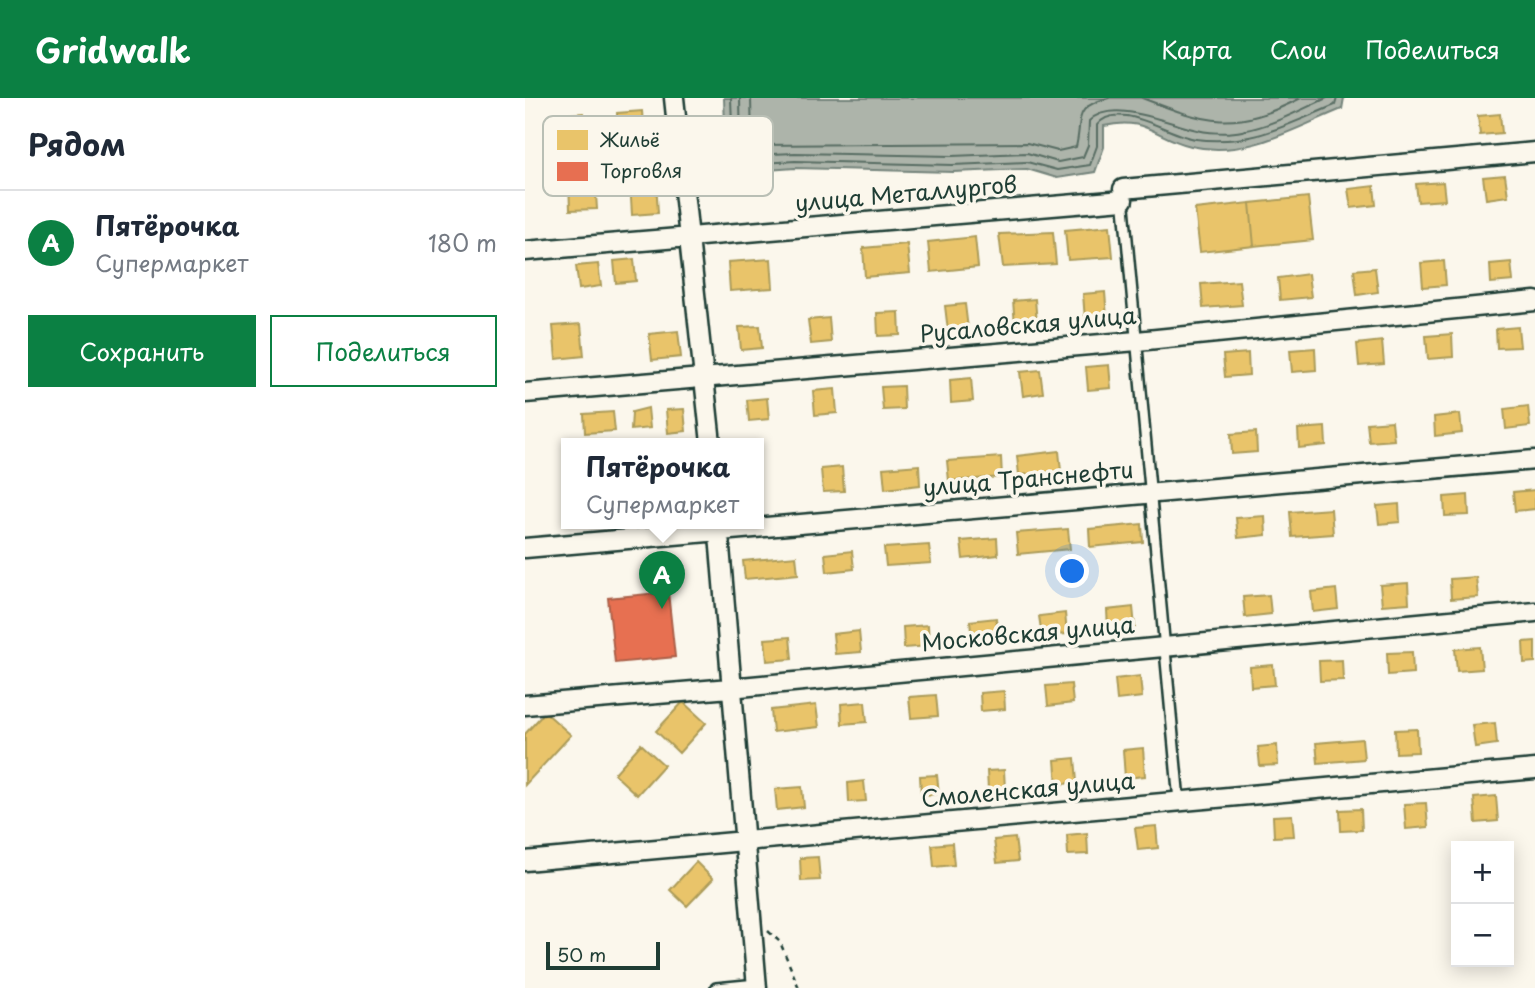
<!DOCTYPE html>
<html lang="ru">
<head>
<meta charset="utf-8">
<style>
  body { margin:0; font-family:"Playpen Sans",sans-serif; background:#f6f6f7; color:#1f2937 }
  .controls { position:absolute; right:21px; bottom:21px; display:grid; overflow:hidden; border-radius:0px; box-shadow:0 4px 18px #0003 }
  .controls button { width:63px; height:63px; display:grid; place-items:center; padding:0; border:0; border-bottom:2px solid #e0e1e3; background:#fff; color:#1f2937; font:35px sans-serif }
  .scale { position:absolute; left:21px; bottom:18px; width:114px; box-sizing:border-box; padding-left:7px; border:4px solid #1f3d34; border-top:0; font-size:19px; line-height:24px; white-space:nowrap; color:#1f3d34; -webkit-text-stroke:5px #fbf7ec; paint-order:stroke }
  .you { position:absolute; left:548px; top:474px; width:24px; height:24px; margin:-18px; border:5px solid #fff; border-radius:50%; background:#1a73e8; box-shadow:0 0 0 10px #1a73e833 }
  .badge { display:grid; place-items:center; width:46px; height:46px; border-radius:50%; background:#0b8043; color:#fff; font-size:23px; font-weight:700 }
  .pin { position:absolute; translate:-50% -58px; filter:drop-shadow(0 2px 4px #0008) }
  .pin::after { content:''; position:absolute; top:37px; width:24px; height:21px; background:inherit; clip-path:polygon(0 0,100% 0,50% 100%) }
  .popup { position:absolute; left:36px; top:340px; width:203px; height:91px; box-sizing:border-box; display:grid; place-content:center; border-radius:0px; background:#fff; filter:drop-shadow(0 2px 5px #0005); font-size:23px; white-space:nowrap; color:#747a83 }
  .popup b { font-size:26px; color:#1f2937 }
  .popup::after { content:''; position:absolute; left:50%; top:100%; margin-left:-14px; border:14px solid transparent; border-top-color:#fff }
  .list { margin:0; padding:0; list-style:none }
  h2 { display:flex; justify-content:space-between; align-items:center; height:91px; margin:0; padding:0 28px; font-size:30px }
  h2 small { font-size:23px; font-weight:400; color:#747a83 }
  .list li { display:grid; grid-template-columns:46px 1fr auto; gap:21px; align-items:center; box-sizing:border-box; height:105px; padding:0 28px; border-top:2px solid #e0e1e3 }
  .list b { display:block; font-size:26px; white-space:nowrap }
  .list p { margin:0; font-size:23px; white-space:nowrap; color:#747a83 }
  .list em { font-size:23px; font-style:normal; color:#747a83 }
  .actions { display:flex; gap:14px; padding:21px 28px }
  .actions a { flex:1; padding:16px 0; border:2px solid #0b8043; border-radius:0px; text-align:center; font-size:24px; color:#0b8043 }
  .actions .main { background:#0b8043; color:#fff }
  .map { position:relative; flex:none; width:1010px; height:890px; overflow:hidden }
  header { display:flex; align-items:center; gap:42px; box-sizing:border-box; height:98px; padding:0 35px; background:#0b8043; color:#fff }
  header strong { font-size:33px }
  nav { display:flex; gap:38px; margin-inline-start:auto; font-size:24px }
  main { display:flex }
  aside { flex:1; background:#fff }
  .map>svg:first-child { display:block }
</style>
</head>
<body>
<header>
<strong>Gridwalk</strong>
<nav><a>Карта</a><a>Слои</a><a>Поделиться</a></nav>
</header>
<main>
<aside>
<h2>Рядом<small></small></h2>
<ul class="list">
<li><span class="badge">A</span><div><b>Пятёрочка</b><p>Супермаркет</p></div><em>180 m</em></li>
</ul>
<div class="actions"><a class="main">Сохранить</a><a>Поделиться</a></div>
</aside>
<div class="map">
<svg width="1010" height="890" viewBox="0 0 1010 890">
  <rect width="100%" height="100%" fill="#fbf7ec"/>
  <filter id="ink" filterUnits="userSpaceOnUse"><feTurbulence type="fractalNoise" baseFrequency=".0143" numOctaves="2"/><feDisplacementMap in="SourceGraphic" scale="14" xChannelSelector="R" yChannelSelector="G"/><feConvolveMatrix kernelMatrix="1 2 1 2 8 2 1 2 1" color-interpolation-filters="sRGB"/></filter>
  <g filter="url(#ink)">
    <path fill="#adb4aa" stroke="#74847b" stroke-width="2" d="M199,0h620l-2,11c-48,19 -96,50 -151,37 -37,-9 -45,-30 -87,-20v21l-9,25 -38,6 -30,-9 -74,3 -158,-4 -54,4 -15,-15z"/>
    <path fill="#e9c46a" stroke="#ac9c5a" stroke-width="2" d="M117,13l2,24 -26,2 -1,-24z
      M58,15l2,25 -26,2 -2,-25z
      M975,16l2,19 -22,2 -2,-19z
      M980,77l3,21 -22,3 -3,-22z
      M70,81l2,30 -27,1 -1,-29z
      M131,83l2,32 -26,2 -2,-33z
      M918,84l2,18 -27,2 -2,-18z
      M849,88l2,19 -25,3 -3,-19z
      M783,99l5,43 -59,6 -4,-43z
      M725,105l4,43 -54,6 -5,-43z
      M585,128l3,31 -45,3 -3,-30z
      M528,134l3,32 -53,3 -4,-33z
      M450,139l3,30 -47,5 -3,-30z
      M382,146l3,29 -45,4 -2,-29z
      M109,161l2,22 -20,2 -2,-22z
      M246,161l2,29 -43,3 -2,-29z
      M919,163l2,24 -23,2 -2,-24z
      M986,164l2,19 -22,2 -1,-19z
      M73,166l3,22 -22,3 -3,-23z
      M850,170l3,24 -21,3 -3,-25z
      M783,176l3,23 -31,3 -2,-22z
      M714,183l3,24 -39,3 -2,-24z
      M580,194l2,26 -22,2 -2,-26z
      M510,201l2,25 -22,1 -2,-24z
      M440,206l3,25 -20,2 -3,-25z
      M374,214l1,23 -22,1 -1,-23z
      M304,220l2,24 -20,2 -3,-24z
      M56,226l3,32 -28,3 -3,-33z
      M235,228l2,22 -21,2 -2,-23z
      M993,229l2,20 -23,1 -1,-19z
      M153,233l3,26 -29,3 -3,-26z
      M927,236l1,23 -25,2 -2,-23z
      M857,243l2,23 -25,2 -2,-22z
      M790,250l1,22 -24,2 -2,-22z
      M723,255l1,22 -24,2 -2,-22z
      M584,267l2,23 -23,2 -2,-23z
      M515,272l3,23 -20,3 -3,-24z
      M446,280l2,23 -22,2 -1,-23z
      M378,288l1,23 -21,1 -2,-23z
      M310,291l2,24 -22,2 -2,-24z
      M242,300l2,21 -20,2 -2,-21z
      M1003,308l2,20 -24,3 -2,-20z
      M123,310l2,20 -19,2 1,-18z
      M159,311l2,22 -18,2 -2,-23z
      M88,314l2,19 -30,2 -1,-19z
      M935,316l2,19 -27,3 -1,-19z
      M867,323l2,19 -25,2 -2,-19z
      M800,329l1,18 -27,3 -1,-19z
      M731,334l1,20 -25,2 -1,-20z
      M534,353l2,20 -42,4 -2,-19z
      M476,359l1,20 -53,4 -2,-20z
      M394,367l1,20 -35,4 -2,-21z
      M317,369l2,24 -21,1 -2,-23z
      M1010,392v19l-20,2 -2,-19z
      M943,397l1,20 -24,1 -1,-19z
      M874,406l1,18 -21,2 -2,-18z
      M806,411l2,25 -41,3 -2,-25z
      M740,418l1,19 -28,3 -2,-20z
      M617,426l1,18 -53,5 -1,-18z
      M543,431l2,20 -52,5 -2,-21z
      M472,440l1,17 -35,4 -2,-18z
      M404,447l2,18 -45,3 -2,-18z
      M327,453l2,18 -27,3 -2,-18z
      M271,458l2,18 -53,5 -2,-18z
      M951,479l2,20 -27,2 -1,-20z
      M883,485l1,20 -27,2 -2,-20z
      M811,491l2,20 -25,3 -2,-20z
      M744,497l2,19 -26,3 -2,-20z
      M608,509l2,20 -27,2 -1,-19z
      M540,515l2,21 -25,2 -3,-20z
      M471,520l2,21 -26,2 -2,-20z
      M403,527l1,21 -25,2 -1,-21z
      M334,533l2,21 -26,2 -2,-20z
      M265,539l2,22 -25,2 -2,-22z
      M1010,543v21l-11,1 -1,-21z
      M955,549l2,22 -25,2 -2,-22z
      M887,554l1,21 -25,2 -1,-22z
      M817,562l1,20 -23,1 -1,-20z
      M748,567l2,20 -24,2 -1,-20z
      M615,578l2,21 -25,3 -2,-21z
      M546,586l2,19 -25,3 -2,-20z
      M479,593l1,18 -24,2 -1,-18z
      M411,597l2,21 -27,2 -2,-21z
      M158,604l23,21 -27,30 -23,-22z
      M340,604l2,20 -25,2 -1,-20z
      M291,607l3,22 -46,5 -2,-22z
      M20,614l26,23 -46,50v-51z
      M970,625l2,21 -22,3 -3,-22z
      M892,631l1,23 -22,1 -1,-23z
      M837,641l2,20 -46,4 -2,-20z
      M116,646l23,21 -27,30 -23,-21z
      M752,647l1,20 -18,1 -2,-19z
      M618,650l2,28 -20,2 -2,-28z
      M550,660l2,24 -20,3 -2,-25z
      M479,672l1,19 -17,1 -1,-19z
      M412,677l2,19 -18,1 -1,-19z
      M339,683l2,20 -17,1 -1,-19z
      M277,689l2,20 -27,3 -2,-21z
      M971,698l2,25 -22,2 -2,-25z
      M901,705l2,24 -22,2 -2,-25z
      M836,711l1,21 -21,1 -1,-21z
      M767,717l2,21 -20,1 -1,-21z
      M631,728l2,22 -20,2 -3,-22z
      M562,735l1,21 -20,1 -1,-20z
      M490,740l3,23 -21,2 -3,-23z
      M427,745l2,22 -20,2 -2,-22z
      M293,759l2,23 -19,1 -1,-23z
      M171,764l17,17 -26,27 -17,-16z"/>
    <path fill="#e76f51" stroke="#ab6048" stroke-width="2" d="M143,494l7,65 -60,6 -7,-65z"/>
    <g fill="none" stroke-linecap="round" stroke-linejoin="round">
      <path stroke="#586d63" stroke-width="2" d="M206,0l2,55 11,11 51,-3 157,4 75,-3 30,8 33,-5 7,-19v-21c21,-27 73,11 99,14 55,7 90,-14 139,-34l2,-7
        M215,0l1,51 6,6 48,-2 157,3 75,-3 31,9 25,-5 5,-12 1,-24c22,-23 76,1 104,8 13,4 36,5 49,2 30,-5 58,-21 85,-33
        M226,0l1,43 3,4 272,-2 31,8 18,-4c7,-29 -4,-40 33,-49
        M617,0c67,26 92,34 159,0"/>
      <g stroke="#1f3d34" stroke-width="14">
        <path id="lane" d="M598,98l56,605
          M191,890l41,-4"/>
      </g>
      <g stroke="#1f3d34" stroke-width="23">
        <path id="street" d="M149,0l37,345
          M598,91l412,-37
          M0,153l598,-51
          M0,295l612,-52 398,-40
          M193,425l39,465
          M0,450l1010,-88
          M0,607l205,-17 805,-76
          M0,763l1010,-92"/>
      </g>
      <path stroke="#1f3d34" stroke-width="2.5" stroke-dasharray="5 5" stroke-linecap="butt" d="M243,833l12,11 19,46"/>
      <use href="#lane" stroke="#fbf7ec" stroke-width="9"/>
      <use href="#street" stroke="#fbf7ec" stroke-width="18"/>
    </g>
  </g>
  <g text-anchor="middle" stroke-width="7" stroke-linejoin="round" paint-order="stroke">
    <g font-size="23" fill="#1f3d34" stroke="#fbf7ec">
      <text transform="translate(381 96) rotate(-5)" y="8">улица Металлургов</text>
      <text transform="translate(503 227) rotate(-5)" y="8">Русаловская улица</text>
      <text transform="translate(503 381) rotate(-5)" y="8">улица Транснефти</text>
      <text transform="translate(503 536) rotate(-5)" y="8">Московская улица</text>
      <text transform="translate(503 692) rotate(-5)" y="8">Смоленская улица</text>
    </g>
  </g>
  <rect x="18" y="18" width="230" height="80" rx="10" fill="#fbf7ec" stroke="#b9bfb5" stroke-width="2"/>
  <rect x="32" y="32" width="31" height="20" fill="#e9c46a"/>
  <rect x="32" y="64" width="31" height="19" fill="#e76f51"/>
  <g font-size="19" fill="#1f3d34">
    <text x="75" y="49">Жильё</text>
    <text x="75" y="80">Торговля</text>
  </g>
</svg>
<div class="controls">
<button>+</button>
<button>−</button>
</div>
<div class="scale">50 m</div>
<div class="you"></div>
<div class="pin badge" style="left:137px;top:511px">A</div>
<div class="popup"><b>Пятёрочка</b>Супермаркет</div>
</div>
</main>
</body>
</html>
